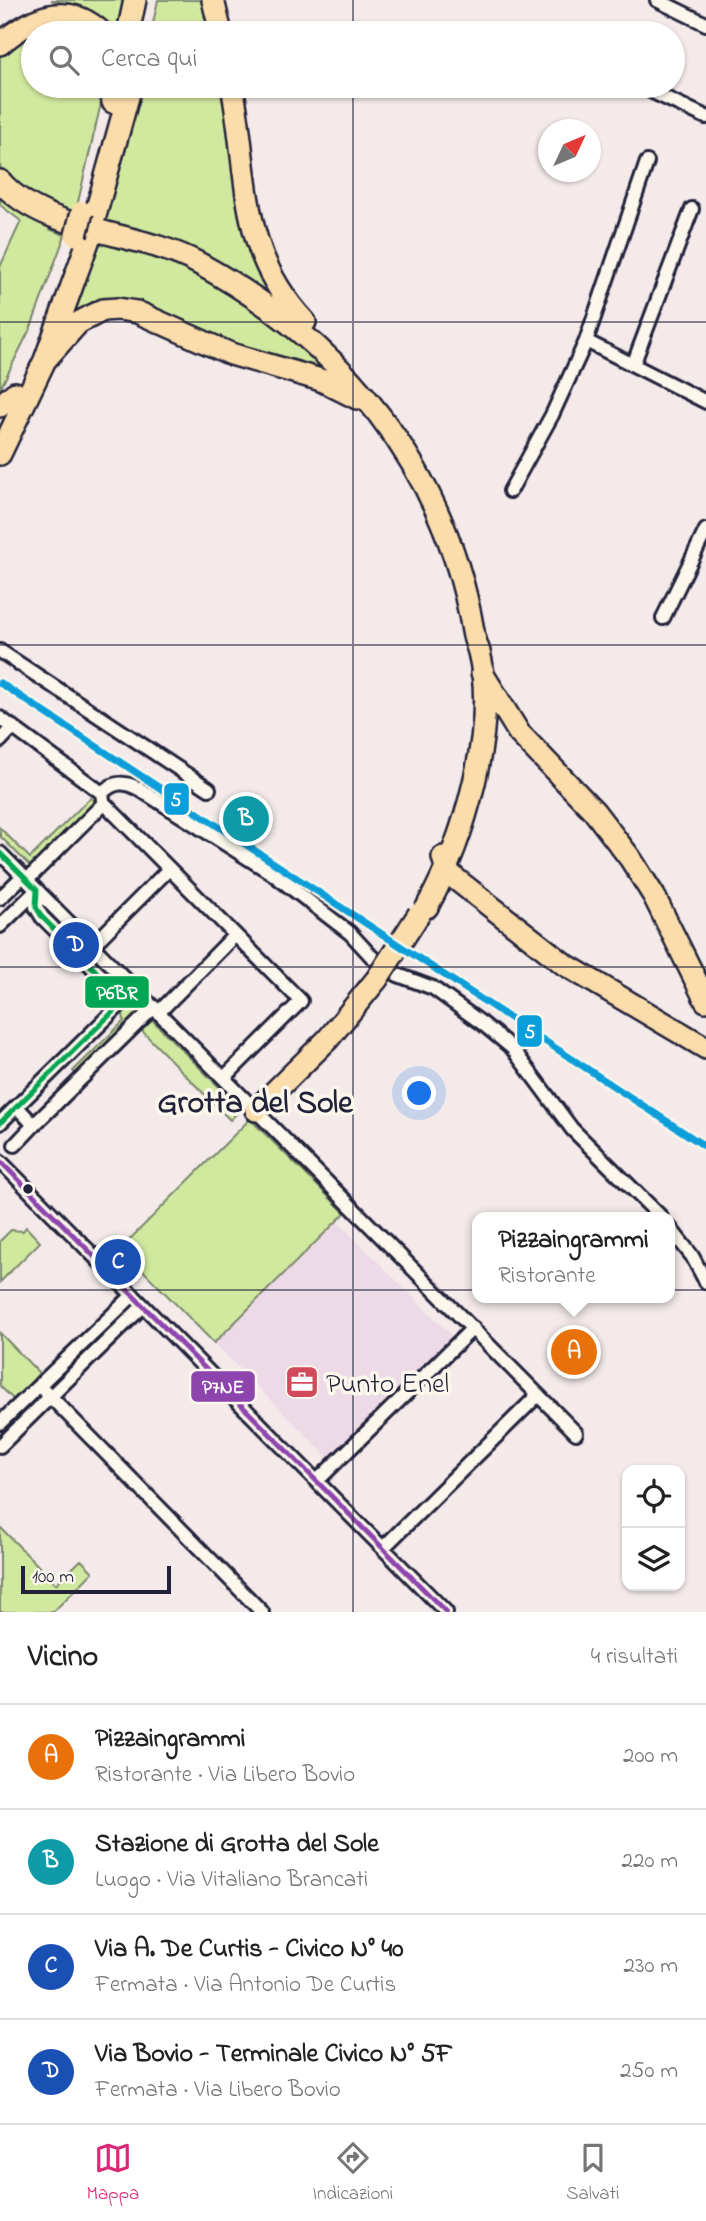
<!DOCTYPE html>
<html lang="it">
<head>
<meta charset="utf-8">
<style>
  body { margin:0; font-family:"Indie Flower",sans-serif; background:#f2f2f2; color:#222 }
  .controls { position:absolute; right:21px; bottom:21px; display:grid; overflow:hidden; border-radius:14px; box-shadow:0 2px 5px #0004 }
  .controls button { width:63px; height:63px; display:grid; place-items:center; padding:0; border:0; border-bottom:2px solid #e0e0e0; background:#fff; color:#222; font:35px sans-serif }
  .compass { position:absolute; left:538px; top:119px; width:63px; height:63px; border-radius:50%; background:#fff; box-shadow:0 2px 5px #0004; rotate:46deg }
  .scale { position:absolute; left:21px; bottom:18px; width:150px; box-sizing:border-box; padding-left:7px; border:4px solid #22223b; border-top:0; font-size:19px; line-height:24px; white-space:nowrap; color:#22223b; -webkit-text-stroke:5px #fbf7ec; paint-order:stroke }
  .you { position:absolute; left:420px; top:1094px; width:24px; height:24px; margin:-18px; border:5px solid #fff; border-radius:50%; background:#1a73e8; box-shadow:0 0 0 10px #1a73e833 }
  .badge { display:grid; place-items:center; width:46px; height:46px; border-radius:50%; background:#db2777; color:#fff; font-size:23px; font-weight:700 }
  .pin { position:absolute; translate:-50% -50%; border:4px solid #fff; box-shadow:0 2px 7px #0006 }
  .popup { position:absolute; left:472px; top:1212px; width:203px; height:91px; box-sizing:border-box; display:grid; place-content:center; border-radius:14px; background:#fff; filter:drop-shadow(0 2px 5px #0005); font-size:23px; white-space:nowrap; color:#767676 }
  .popup b { font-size:26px; color:#222 }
  .popup::after { content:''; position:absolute; left:50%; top:100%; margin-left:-14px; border:14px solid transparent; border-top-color:#fff }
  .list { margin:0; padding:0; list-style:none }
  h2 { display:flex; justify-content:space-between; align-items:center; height:91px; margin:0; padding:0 28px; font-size:30px }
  h2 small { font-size:23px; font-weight:400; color:#767676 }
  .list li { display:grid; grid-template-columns:46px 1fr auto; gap:21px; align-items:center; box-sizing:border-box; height:105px; padding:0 28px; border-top:2px solid #e0e0e0 }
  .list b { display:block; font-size:26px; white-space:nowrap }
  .list p { margin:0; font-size:23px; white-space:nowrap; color:#767676 }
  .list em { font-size:23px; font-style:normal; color:#767676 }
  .icon { flex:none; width:38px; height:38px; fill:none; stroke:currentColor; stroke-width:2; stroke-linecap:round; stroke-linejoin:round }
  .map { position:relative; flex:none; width:706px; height:1612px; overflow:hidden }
  .search { position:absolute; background:#fff; box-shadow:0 2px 5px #0004; left:21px; right:21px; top:21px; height:77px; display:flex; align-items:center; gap:18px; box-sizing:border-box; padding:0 24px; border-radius:38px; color:#767676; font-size:26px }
  .sheet { height:511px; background:#fff }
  nav { display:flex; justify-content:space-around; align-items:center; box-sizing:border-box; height:98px; border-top:2px solid #e0e0e0; background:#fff; font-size:19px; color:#767676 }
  nav a { display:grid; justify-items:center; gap:4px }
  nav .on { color:#db2777 }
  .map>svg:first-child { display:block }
</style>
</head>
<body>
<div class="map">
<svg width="706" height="1612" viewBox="0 0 706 1612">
  <rect width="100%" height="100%" fill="#f4eaea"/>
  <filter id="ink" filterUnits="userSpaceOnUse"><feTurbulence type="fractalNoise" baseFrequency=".0143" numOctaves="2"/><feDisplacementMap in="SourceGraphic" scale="14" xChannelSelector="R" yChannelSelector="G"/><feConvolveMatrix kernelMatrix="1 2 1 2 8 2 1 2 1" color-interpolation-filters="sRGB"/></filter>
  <g filter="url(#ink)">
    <path fill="#ecdae7" d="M337,1221l115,115 -123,122 -115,-115z"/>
    <path fill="#d1e99f" stroke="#7a866d" stroke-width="2" d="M51,0h77l-6,33h-13l-38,-27z
      M158,0h49l9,33h-65z
      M49,16l48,17h-64v53h72l-30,129c-29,-7 -57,-24 -75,-48v-111l11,-14z
      M139,86h88l52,216 -176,-79z
      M0,192l50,32 -1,5 16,6 -34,92 -31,62v-122l21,-46 -21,-16z
      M98,237c54,16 106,36 153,66 29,19 56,47 82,70l-44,-7 -140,-54 -81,10z
      M90,798l6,4 -66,64 -30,-30v-8l30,30z
      M134,1003l7,2 1,5 -65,65 -4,-4 51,-50 -1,-8z
      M152,1020l89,89 -11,11 -89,-90z
      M250,1119l95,94 -131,130 -93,-95z
      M26,1227l14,15 -40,40v-41l11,-11 12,1z
      M0,1333l39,40 -24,28 -15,-15z
      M0,1527l56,57 25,-24 12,12 -40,40h-53z"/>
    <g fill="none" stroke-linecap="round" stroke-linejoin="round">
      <g stroke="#22223b" stroke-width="18">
        <path id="street" d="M657,0l49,24
          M640,86l66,31
          M586,341l120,61
          M633,365l59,-156
          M510,491l42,-76 34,-74 61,-179
          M663,618l43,-88
          M0,651l209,138
          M0,718l102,75 1,7
          M0,741l13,-14
          M102,793c12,-12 23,-12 37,-4l134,85 77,59 23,25 25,17 35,13 50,36 29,24 60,81 89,88
          M0,853l576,580
          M27,880l77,-77 197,198 -77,77
          M37,890l-1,17 6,10 83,83
          M0,898l23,-22
          M0,926l37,-36
          M92,946l77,-77
          M159,1012l76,-77
          M17,1107l17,18 120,-118
          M0,1123l136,-134
          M15,1145l19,-20
          M0,1161l446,451
          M670,1228l22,28 14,26
          M40,1386l222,226
          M0,1423l133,-128
          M0,1446l143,-140
          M317,1481l156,-153
          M383,1548l155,-153"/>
      </g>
      <g stroke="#22223b" stroke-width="26">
        <path id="highway" d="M213,0l8,33
          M128,33l7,-33
          M0,44c32,-27 67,-44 102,-11
          M110,86l3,16
          M232,86c18,91 5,163 73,236
          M0,181c46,53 137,49 198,82 145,79 247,204 275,368 1,8 4,14 6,21 19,76 -15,188 -52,255
          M95,216l36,-130
          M45,360l33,-37 25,-13 15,-1 19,3 94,42 90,26 36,18
          M0,406l15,-13
          M0,454l45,-94 44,-121
          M482,673l37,60 75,78 36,47 24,38 52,105
          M443,857l4,14 10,9 107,84 142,84
          M256,1110l72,-71 49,-60"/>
      </g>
      <use href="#street" stroke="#fbf7ec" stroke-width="12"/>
      <use href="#highway" stroke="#fbddab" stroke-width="21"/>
      <g stroke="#22223b" stroke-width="26" stroke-linecap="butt">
        <path id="highway-bridge" d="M76,235l6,-23
          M377,979l42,-65"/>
      </g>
      <use href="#highway-bridge" stroke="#fbddab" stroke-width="21"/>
      <g stroke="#fbf7ec" stroke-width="10">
        <path id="bus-1" d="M0,1161l446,451"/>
      </g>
      <g stroke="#fbf7ec" stroke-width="10">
        <path id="bus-2" d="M0,853l37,37 -1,17 6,10 83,83 -125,123"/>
      </g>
      <use href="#bus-1" stroke="#8e44ad" stroke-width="5"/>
      <use href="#bus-2" stroke="#00a651" stroke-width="5"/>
      <g stroke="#fbf7ec" stroke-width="12">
        <path id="rail-1" d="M0,683l706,464"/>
      </g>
      <use href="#rail-1" stroke="#0a9eda" stroke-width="7"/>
    </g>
  </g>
  <path fill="none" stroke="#22223b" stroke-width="2" stroke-opacity="0.55" d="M353,0v33M353,86v1526M0,322h706M0,645h706M0,967h706M0,1290h706"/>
  <defs>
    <g id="office-square" transform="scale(1.75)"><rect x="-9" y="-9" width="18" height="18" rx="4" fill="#d1495b" stroke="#fbf7ec"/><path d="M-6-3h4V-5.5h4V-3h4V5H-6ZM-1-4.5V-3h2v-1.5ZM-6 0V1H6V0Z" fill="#fff"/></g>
  </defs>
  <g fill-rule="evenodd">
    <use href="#office-square" x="302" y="1382"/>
  </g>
  <circle fill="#22223b" stroke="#fbf7ec" stroke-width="2.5" cx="28" cy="1189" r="6"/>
  <g text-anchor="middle" stroke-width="7" stroke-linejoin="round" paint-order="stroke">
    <g font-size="28" fill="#22223b" stroke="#fbf7ec" text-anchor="start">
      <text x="326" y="1392">Punto Enel</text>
    </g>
    <g font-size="32" font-weight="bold" fill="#22223b" stroke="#fbf7ec">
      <text x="255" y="1112">Grotta del Sole</text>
    </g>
  </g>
  <g stroke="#fbf7ec" stroke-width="2.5">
    <rect x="163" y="782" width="27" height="34" rx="7" fill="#0a9eda"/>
    <rect x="84" y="975" width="66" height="34" rx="7" fill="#00a651"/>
    <rect x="516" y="1014" width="27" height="34" rx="7" fill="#0a9eda"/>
    <rect x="190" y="1370" width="66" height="33" rx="7" fill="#8e44ad"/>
  </g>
  <g font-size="19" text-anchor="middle" font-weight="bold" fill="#fff">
    <text x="176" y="806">5</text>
    <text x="117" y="999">P6BR</text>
    <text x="530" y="1038">5</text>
    <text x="223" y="1393">P7NE</text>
  </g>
</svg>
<div class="controls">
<button><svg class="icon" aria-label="locate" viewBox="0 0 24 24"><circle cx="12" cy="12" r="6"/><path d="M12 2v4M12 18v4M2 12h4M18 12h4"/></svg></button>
<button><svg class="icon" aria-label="layers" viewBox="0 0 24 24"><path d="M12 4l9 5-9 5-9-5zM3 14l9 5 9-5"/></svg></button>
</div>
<svg class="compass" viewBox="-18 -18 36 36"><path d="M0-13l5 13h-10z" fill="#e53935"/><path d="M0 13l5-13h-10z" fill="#767676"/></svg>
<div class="scale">100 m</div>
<div class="you"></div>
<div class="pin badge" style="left:574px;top:1352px;background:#e8710a">A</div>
<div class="popup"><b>Pizzaingrammi</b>Ristorante</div>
<div class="pin badge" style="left:246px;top:819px;background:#0f9aa8">B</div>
<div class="pin badge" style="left:118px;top:1262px;background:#1a4fb4">C</div>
<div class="pin badge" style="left:76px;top:945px;background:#1a4fb4">D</div>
<div class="search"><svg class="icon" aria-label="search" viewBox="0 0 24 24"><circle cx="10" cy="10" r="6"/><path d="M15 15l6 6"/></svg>Cerca qui</div>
</div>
<section class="sheet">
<h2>Vicino<small>4 risultati</small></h2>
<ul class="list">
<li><span class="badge" style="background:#e8710a">A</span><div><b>Pizzaingrammi</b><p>Ristorante · Via Libero Bovio</p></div><em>200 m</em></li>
<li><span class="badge" style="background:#0f9aa8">B</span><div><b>Stazione di Grotta del Sole</b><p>Luogo · Via Vitaliano Brancati</p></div><em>220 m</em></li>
<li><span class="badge" style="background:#1a4fb4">C</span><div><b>Via A. De Curtis - Civico N° 40</b><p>Fermata · Via Antonio De Curtis</p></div><em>230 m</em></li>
<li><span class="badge" style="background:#1a4fb4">D</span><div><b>Via Bovio - Terminale Civico N° 5F</b><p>Fermata · Via Libero Bovio</p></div><em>250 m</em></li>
</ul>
</section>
<nav>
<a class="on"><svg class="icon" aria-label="map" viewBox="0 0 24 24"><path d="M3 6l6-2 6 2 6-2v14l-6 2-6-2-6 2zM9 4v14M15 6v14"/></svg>Mappa</a>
<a><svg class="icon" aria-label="directions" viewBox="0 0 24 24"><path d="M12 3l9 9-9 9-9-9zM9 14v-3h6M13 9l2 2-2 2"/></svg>Indicazioni</a>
<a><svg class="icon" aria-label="saved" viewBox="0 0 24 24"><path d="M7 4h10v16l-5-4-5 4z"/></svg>Salvati</a>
</nav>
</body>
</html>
